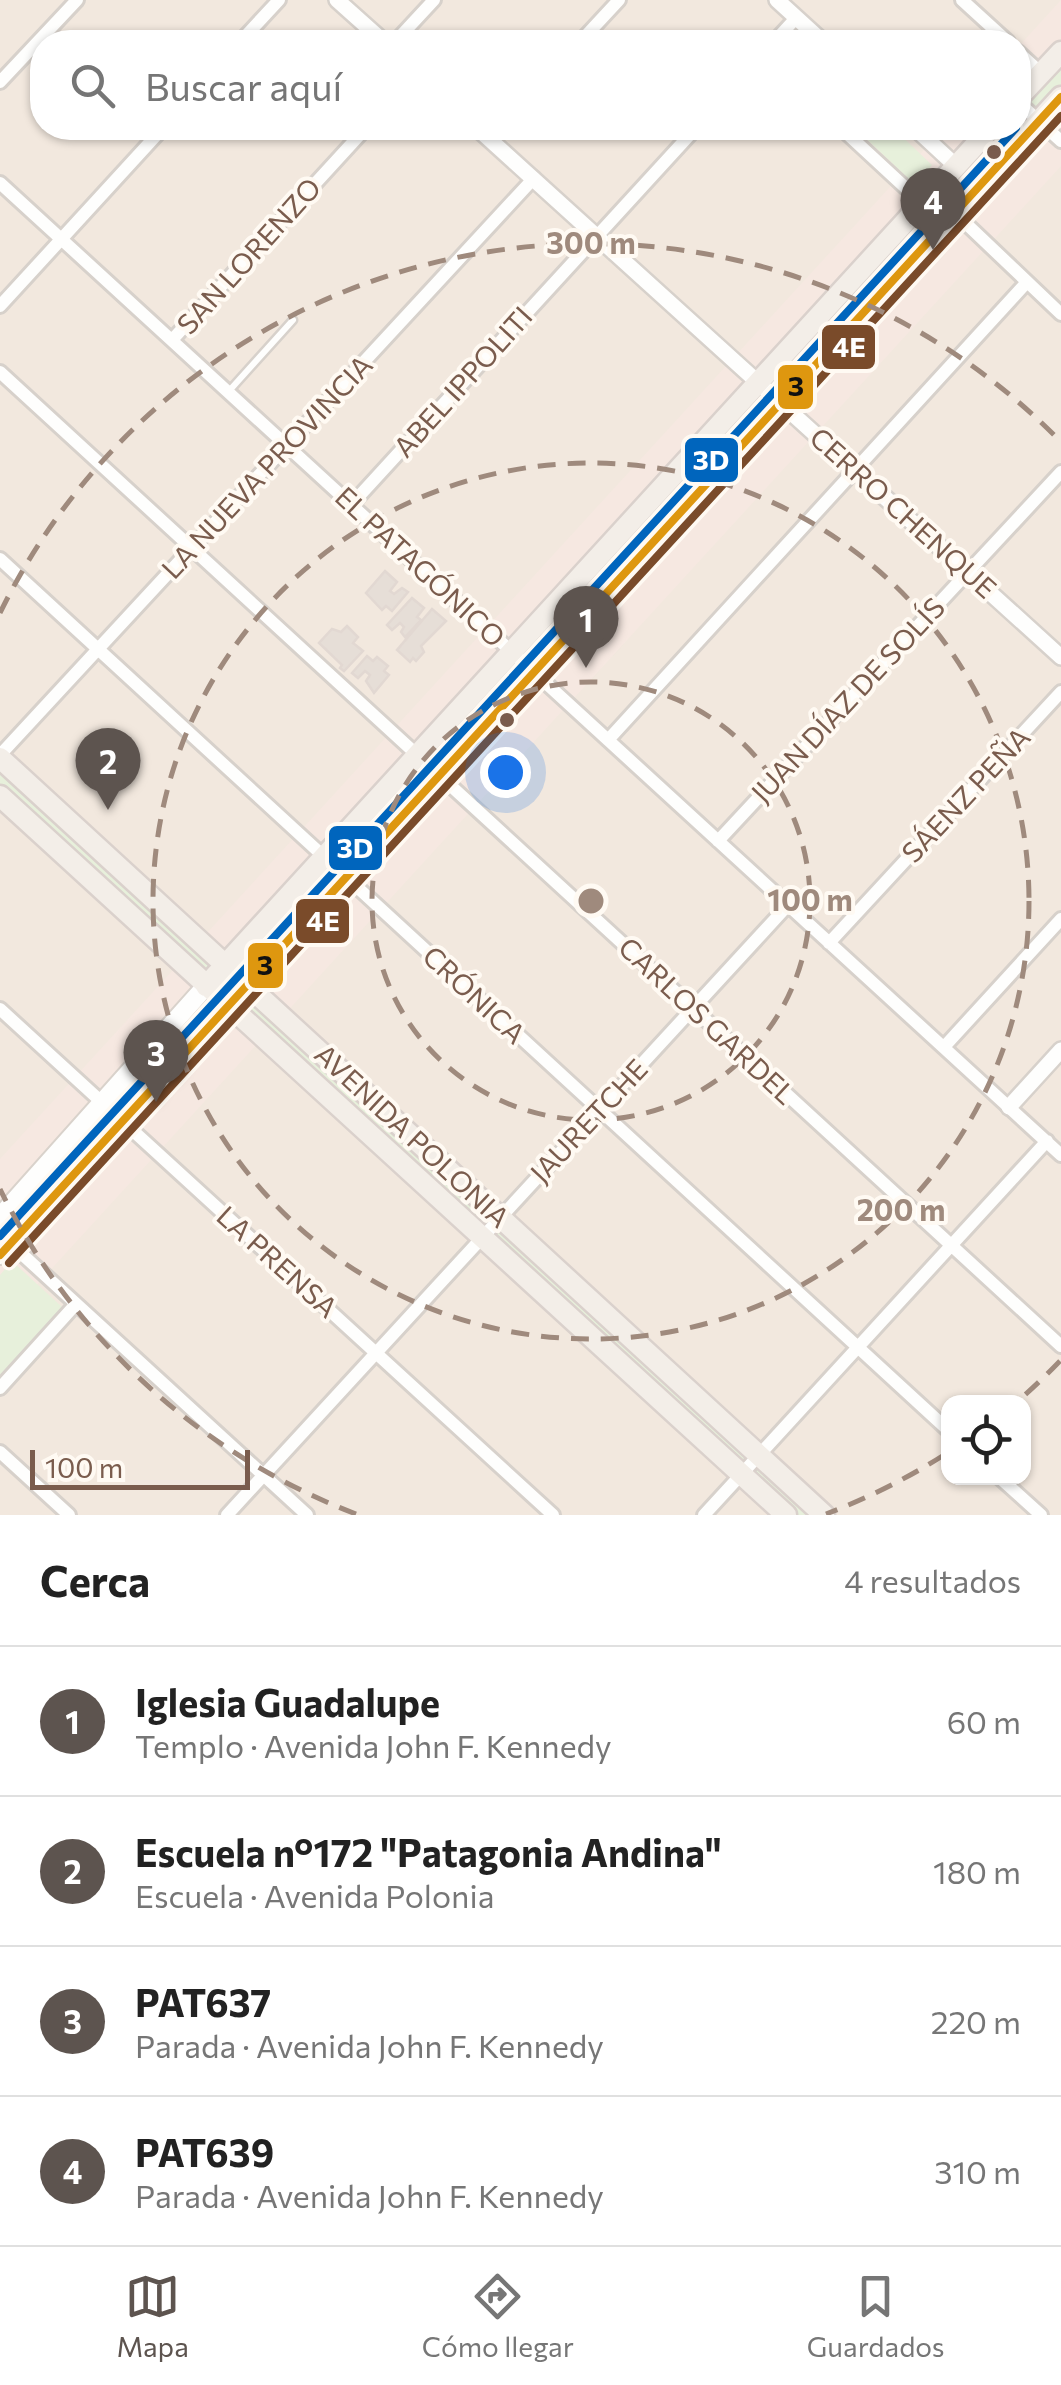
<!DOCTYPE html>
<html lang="es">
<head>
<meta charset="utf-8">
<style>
  body { margin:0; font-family:Commissioner,sans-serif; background:#f2f2f2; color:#222 }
  .controls { position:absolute; right:30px; bottom:30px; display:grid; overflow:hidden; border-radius:20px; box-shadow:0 2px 8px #0004 }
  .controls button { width:90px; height:90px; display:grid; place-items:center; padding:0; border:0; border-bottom:2px solid #e0e0e0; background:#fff; color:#222; font:50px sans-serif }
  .scale { position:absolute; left:30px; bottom:25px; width:220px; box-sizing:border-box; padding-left:10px; border:5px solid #7a5c4d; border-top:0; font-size:28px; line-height:35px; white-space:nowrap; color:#7a5c4d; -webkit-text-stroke:8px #fffaf3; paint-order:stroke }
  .you { position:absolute; left:505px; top:772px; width:35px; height:35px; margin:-25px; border:8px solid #fff; border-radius:50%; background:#1a73e8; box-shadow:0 0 0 15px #1a73e833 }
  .badge { display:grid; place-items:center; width:65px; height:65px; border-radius:50%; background:#5d544f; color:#fff; font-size:32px; font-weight:700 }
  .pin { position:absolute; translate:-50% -82px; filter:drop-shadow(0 2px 5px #0008) }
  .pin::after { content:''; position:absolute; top:52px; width:35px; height:30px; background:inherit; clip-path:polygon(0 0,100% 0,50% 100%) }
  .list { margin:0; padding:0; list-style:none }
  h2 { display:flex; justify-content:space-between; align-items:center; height:130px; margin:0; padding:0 40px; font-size:42px }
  h2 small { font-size:32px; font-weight:400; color:#767676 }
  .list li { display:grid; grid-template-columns:65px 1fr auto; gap:30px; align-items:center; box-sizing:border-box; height:150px; padding:0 40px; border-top:2px solid #e0e0e0 }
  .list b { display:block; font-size:38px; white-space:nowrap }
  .list p { margin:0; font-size:32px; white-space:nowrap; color:#767676 }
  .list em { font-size:32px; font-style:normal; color:#767676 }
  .icon { flex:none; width:55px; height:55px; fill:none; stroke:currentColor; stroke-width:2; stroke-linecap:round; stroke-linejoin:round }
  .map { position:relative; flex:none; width:1061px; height:1515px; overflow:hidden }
  .search { position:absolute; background:#fff; box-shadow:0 2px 8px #0004; left:30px; right:30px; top:30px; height:110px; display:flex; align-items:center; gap:25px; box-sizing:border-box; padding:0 35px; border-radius:40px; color:#767676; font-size:38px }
  .sheet { height:730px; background:#fff }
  nav { display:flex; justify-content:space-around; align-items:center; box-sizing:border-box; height:140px; border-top:2px solid #e0e0e0; background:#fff; font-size:28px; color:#767676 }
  nav a { display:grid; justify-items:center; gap:5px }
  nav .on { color:#5d544f }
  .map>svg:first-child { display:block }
</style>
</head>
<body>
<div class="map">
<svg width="1061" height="1515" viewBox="0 0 1061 1515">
  <rect width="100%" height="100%" fill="#f9f5f0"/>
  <path fill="#f2e8de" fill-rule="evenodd" d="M0,0h1061v1515h-1061zM42,42h976v86h-976zM948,1402h76v76h-76z"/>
  <path fill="#f6e8e1" d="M1061,0v166l-1061,1159v-166l944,-1031h74l1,-82z"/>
  <path fill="#e7f0db" d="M1061,52v45l-815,887 578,531h-38l-558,-510 -228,250v-38l206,-231 -206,-190v-38l225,206 766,-836h27l1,-30z
    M855,128h38l39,37 -16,21z
    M12,1261l50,46 -62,68v-100z"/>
  <path fill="#e6ded7" stroke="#e2d8d2" stroke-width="2.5" d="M385,571l12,11 -7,9 4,3 8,-6 6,4 -16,19 -6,-5 -4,4 -16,-17z
    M412,598l12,10 -7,9 4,3 -16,17 -4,-5 3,-5 -4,-4 -8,7 -5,-5z
    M432,609l14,12 -25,25 3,6 -8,9 -3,-3 -3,4 -13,-12z
    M347,626l11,11 -5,6 10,8 -19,20 -4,-3 2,-3 -23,-22 13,-14 9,3z
    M367,656l6,5 4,-4 11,9 -4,5 5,4 -15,18 -8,-12 4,-6 -5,-4 -7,7 -6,-5z"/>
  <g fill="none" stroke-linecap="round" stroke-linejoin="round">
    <g stroke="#d7d1cb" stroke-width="11">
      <path id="service" d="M229,391l64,-71"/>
    </g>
    <g stroke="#d7d1cb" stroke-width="18">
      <path id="minor" d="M962,0l46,42
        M240,42l39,-42
        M395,42l39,-42
        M580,42l39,-42
        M774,42l22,-24
        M1018,52l23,21
        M0,82l77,-82
        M1018,102l43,39
        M841,128l81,75 33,10 106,101
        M0,183l1061,972
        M0,306l163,-178
        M172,340l194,-212
        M0,372l1061,974
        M351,505l345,-377
        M0,559l948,871
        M608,740l419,-458
        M0,755l534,-577
        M718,841l343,-369
        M829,943l232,-251
        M0,1009l553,506
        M944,1047l117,-128
        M0,1234l307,281
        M0,1388l76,-84
        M0,1452l69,63
        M1000,1478l41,37
        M227,1515l561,-610
        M704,1515l343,-374"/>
    </g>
    <g stroke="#d7d1cb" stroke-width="20">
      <path id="tertiary" d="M337,0l47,42
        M777,0l46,42
        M477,128l584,529
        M915,128l41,38
        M1009,1107l52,-57"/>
    </g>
    <g stroke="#d9d2cb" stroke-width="22">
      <path id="secondary" d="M0,1217l206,-231
        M0,1255l228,-250"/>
    </g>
    <g stroke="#dad1cc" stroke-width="25">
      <path id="primary" d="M1018,98l43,-46
        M0,758l824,757
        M0,796l786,719
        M206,986l785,-858
        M228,1005l833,-908"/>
    </g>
    <use href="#service" stroke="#fefefd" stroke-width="6"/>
    <use href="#minor" stroke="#fefefd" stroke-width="12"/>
    <use href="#tertiary" stroke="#fefefd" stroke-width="15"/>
    <use href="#secondary" stroke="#fefefd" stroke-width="18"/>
    <use href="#primary" stroke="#f3eee8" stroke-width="20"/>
    <g stroke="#fffaf3" stroke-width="15">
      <path id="bus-1" d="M0,1255l1061,-1158"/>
    </g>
    <g stroke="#fffaf3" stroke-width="15">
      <path id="bus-2" d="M9,1263l1052,-1147"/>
    </g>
    <g stroke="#fffaf3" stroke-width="15">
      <path id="bus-3" d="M0,1236l1016,-1108"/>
    </g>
    <use href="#bus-1" stroke="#de970f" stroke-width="8"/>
    <use href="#bus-2" stroke="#7a4b2a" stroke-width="8"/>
    <use href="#bus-3" stroke="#0065bd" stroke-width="8"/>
  </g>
  <g fill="none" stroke="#9f8a7d" stroke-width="5" stroke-dasharray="18 12">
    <circle cx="591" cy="901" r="219"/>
    <circle cx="591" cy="901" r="438"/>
    <path d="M1060 1361A657 657 0 0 1 1018 1401M944 1455A657 657 0 0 1 826 1514M356 1514A657 657 0 0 1 0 1189M0 613A657 657 0 0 1 1060 441"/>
  </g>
  <g fill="#7a5c4d" stroke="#fffaf3" stroke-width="4">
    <circle cx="994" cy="152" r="9"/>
    <circle cx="507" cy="720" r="9"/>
  </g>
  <g text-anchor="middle" stroke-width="8" stroke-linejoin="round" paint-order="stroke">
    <g font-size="28" fill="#7a5c4d" stroke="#fffaf3">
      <text transform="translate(249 256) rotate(-48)" y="10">SAN LORENZO</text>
      <text transform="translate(463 382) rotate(-48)" y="10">ABEL IPPOLITI</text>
      <text transform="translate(267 467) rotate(-47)" y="10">LA NUEVA PROVINCIA</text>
      <text transform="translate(903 513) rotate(42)" y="10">CERRO CHENQUE</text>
      <text transform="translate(420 567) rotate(43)" y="10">EL PATAGÓNICO</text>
      <text transform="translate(848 700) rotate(-47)" y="10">JUAN DÍAZ DE SOLÍS</text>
      <text transform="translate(966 795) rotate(-47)" y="10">SÁENZ PEÑA</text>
      <text transform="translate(474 995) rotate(43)" y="10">CRÓNICA</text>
      <text transform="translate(707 1021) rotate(43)" y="10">CARLOS GARDEL</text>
      <text transform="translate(589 1121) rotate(-47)" y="10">JAURETCHE</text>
      <text transform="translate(412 1136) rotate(43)" y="10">AVENIDA POLONIA</text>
      <text transform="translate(277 1262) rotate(42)" y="10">LA PRENSA</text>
    </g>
  </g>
  <circle cx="591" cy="901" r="15" fill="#9f8a7d" stroke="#fffaf3" stroke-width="5"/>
  <g font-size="30" text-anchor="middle" font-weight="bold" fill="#9f8a7d" stroke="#fffaf3" stroke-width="8" stroke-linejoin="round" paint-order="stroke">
    <text x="591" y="254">300 m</text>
    <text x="810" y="911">100 m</text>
    <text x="901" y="1221">200 m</text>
  </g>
  <g stroke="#fffaf3" stroke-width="4">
    <rect x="820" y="323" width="57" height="48" rx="10" fill="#7a4b2a"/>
    <rect x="776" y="363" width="39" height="48" rx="10" fill="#de970f"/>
    <rect x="683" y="436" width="57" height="48" rx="10" fill="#0065bd"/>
    <rect x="327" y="824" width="57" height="48" rx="10" fill="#0065bd"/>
    <rect x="294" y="897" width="57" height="48" rx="10" fill="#7a4b2a"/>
    <rect x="246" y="941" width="39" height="49" rx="10" fill="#de970f"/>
  </g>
  <g font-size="28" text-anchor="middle" font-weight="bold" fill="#fff">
    <text x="849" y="357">4E</text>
    <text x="711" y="470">3D</text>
    <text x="355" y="858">3D</text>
    <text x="323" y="931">4E</text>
  </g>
  <g font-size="28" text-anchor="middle" font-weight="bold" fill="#111">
    <text x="796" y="396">3</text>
    <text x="265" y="975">3</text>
  </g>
</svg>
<div class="controls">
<button><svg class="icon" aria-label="locate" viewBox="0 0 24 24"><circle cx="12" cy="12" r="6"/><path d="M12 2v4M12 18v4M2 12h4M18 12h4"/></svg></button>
</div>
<div class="scale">100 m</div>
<div class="you"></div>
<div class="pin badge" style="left:586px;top:668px">1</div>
<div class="pin badge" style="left:108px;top:810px">2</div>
<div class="pin badge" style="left:156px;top:1102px">3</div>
<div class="pin badge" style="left:933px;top:250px">4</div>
<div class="search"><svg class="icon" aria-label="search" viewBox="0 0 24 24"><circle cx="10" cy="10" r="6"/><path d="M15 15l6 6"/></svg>Buscar aquí</div>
</div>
<section class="sheet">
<h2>Cerca<small>4 resultados</small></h2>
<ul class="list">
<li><span class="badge">1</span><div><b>Iglesia Guadalupe</b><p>Templo · Avenida John F. Kennedy</p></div><em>60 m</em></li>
<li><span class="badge">2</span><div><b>Escuela n°172 &quot;Patagonia Andina&quot;</b><p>Escuela · Avenida Polonia</p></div><em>180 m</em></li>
<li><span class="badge">3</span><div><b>PAT637</b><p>Parada · Avenida John F. Kennedy</p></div><em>220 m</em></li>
<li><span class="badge">4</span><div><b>PAT639</b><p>Parada · Avenida John F. Kennedy</p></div><em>310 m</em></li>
</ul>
</section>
<nav>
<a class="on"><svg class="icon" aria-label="map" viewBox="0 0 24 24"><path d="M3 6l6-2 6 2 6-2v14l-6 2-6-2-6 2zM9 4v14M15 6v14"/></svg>Mapa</a>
<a><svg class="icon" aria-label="directions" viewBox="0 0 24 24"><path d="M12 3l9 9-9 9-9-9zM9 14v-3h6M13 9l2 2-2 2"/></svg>Cómo llegar</a>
<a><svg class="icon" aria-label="saved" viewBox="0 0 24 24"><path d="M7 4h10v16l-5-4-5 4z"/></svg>Guardados</a>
</nav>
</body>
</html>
